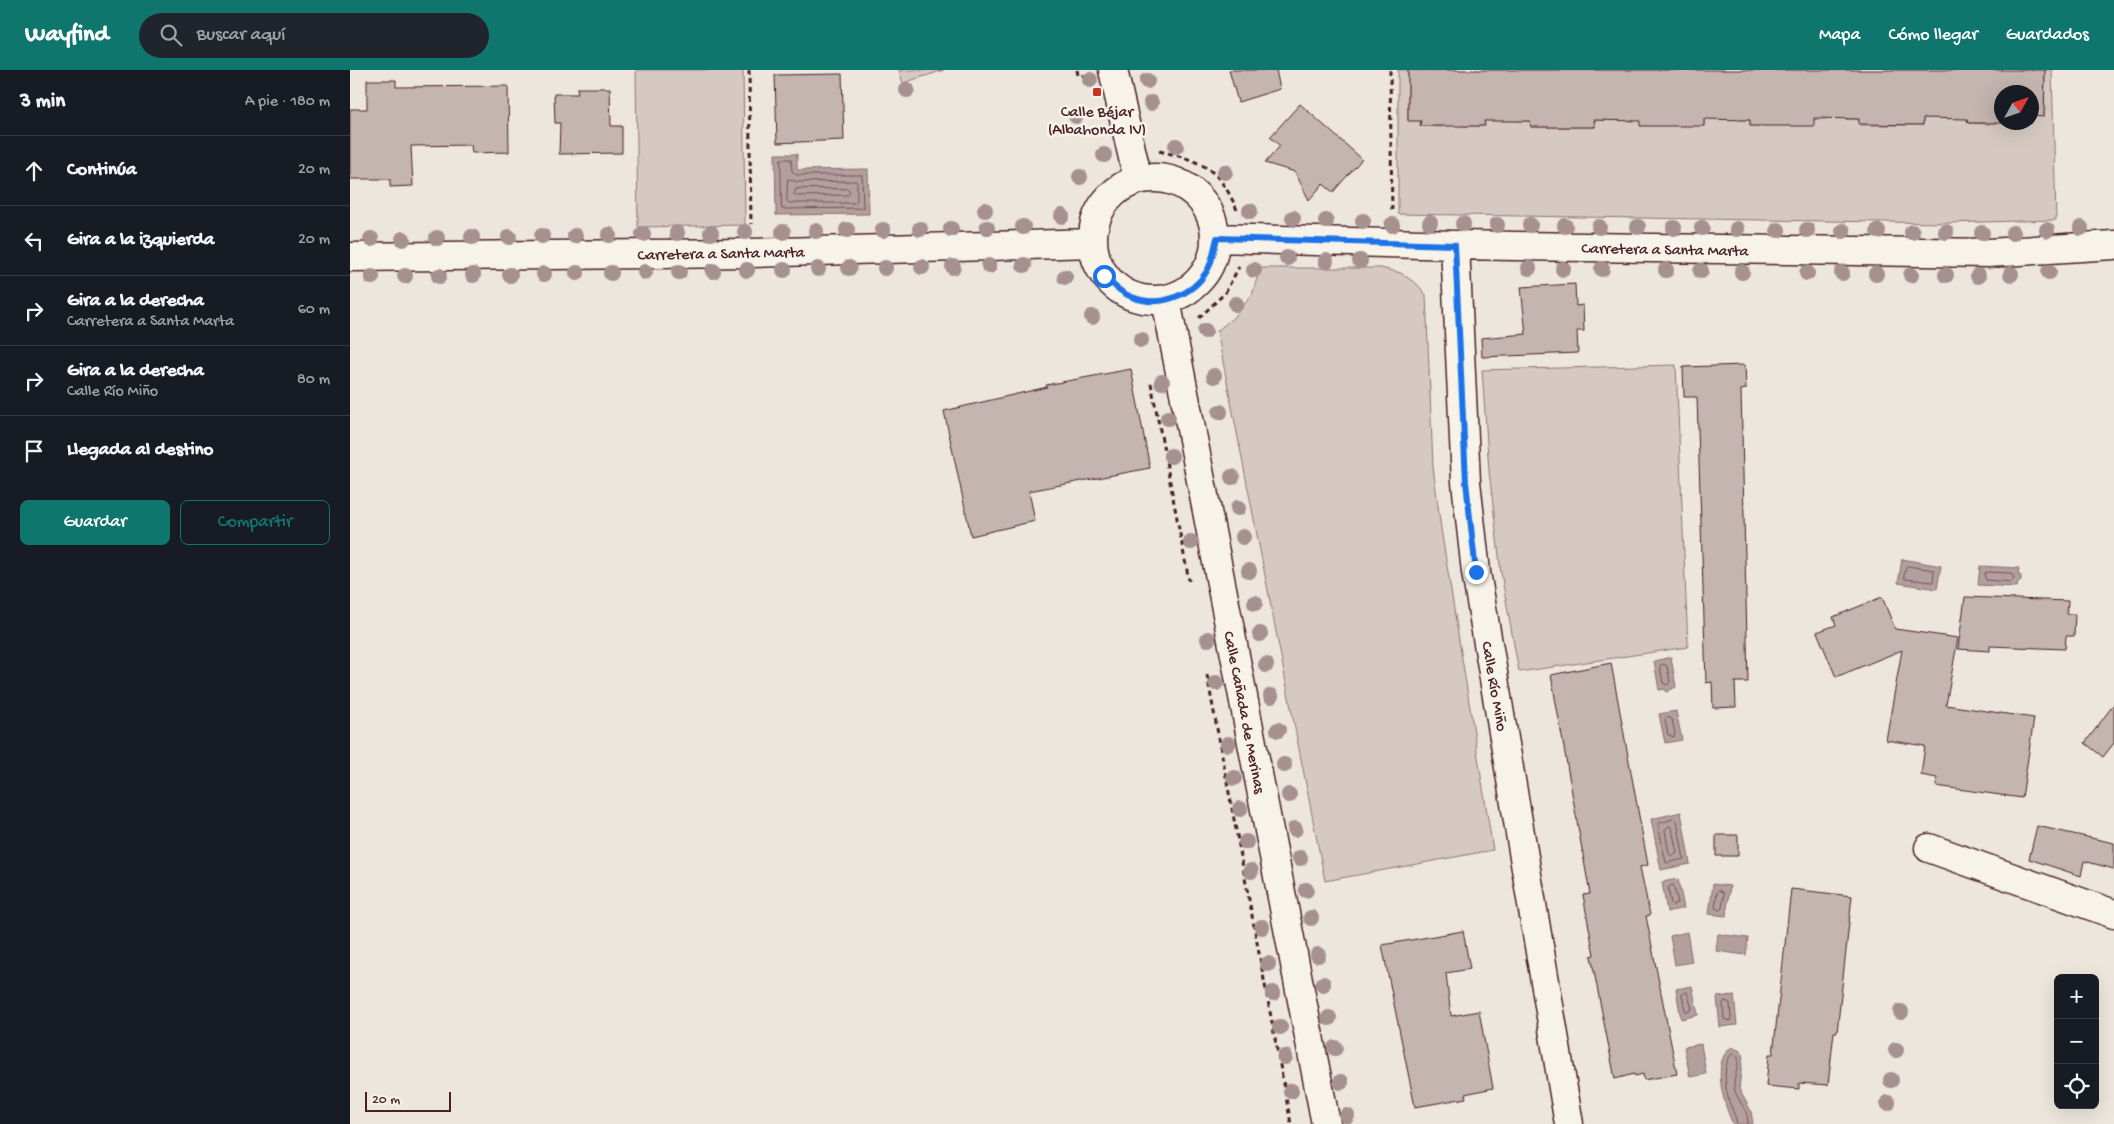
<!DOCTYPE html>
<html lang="es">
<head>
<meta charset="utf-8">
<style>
  body { margin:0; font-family:"Gochi Hand",sans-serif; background:#20242c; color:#f1f3f6 }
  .controls { position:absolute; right:15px; bottom:15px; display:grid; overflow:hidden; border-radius:8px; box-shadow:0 5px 20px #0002 }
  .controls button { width:45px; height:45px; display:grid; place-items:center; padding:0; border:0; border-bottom:1px solid #363941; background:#171b24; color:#f1f3f6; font:25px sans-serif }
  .compass { position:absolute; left:1644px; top:15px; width:45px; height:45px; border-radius:50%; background:#171b24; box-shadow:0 5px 20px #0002; rotate:50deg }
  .scale { position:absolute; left:15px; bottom:12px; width:86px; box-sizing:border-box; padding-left:5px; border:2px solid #4a1f2b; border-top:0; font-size:14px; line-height:18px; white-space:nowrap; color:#4a1f2b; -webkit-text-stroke:4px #f7f3e8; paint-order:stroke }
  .stop { position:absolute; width:15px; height:15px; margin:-11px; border:4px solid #1a73e8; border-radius:50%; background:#fff }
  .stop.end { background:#1a73e8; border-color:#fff; box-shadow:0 1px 5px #0008 }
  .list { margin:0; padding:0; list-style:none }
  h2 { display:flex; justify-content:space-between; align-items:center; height:65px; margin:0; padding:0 20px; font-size:21px }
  h2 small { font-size:16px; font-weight:400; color:#9ea1a6 }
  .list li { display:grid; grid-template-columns:32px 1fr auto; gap:15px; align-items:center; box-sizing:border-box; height:70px; padding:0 20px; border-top:1px solid #363941 }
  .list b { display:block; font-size:19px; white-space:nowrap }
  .list p { margin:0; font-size:16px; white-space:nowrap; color:#9ea1a6 }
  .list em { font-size:16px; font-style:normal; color:#9ea1a6 }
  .actions { display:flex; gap:10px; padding:15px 20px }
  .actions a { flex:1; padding:11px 0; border:1px solid #0f766e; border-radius:8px; text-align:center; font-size:18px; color:#0f766e }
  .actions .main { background:#0f766e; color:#fff }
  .icon { flex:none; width:28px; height:28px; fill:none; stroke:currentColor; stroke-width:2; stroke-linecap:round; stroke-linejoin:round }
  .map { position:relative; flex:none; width:1764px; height:1054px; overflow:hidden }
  header { display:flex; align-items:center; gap:30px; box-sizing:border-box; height:70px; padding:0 25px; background:#0f766e; color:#fff }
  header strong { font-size:24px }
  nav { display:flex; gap:28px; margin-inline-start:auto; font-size:18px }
  .search { width:350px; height:45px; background:#20242c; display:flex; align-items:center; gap:12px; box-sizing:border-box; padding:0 18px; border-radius:28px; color:#9ea1a6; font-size:19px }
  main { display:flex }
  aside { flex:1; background:#171b24 }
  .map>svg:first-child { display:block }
</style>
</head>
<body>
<header>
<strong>Wayfind</strong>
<div class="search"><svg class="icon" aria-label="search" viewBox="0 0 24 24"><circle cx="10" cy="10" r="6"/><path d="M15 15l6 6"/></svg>Buscar aquí</div>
<nav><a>Mapa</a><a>Cómo llegar</a><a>Guardados</a></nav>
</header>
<main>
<aside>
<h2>3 min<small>A pie · 180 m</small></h2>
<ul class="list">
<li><svg class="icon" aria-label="ahead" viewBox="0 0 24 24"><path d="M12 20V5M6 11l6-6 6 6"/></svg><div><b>Continúa</b></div><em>20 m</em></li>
<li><svg class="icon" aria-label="left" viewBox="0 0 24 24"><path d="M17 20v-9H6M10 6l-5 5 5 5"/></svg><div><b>Gira a la izquierda</b></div><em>20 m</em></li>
<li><svg class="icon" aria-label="right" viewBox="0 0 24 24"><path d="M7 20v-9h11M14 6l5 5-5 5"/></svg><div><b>Gira a la derecha</b><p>Carretera a Santa Marta</p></div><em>60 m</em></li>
<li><svg class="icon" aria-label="right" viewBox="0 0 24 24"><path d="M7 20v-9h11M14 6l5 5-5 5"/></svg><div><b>Gira a la derecha</b><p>Calle Río Miño</p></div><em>80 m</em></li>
<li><svg class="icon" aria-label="arrive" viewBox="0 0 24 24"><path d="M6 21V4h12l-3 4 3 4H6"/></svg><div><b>Llegada al destino</b></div></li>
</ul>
<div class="actions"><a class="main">Guardar</a><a>Compartir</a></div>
</aside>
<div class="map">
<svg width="1764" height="1054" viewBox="0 0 1764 1054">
  <rect width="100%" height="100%" fill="#ece6dd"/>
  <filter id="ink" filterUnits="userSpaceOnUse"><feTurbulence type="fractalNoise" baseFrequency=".02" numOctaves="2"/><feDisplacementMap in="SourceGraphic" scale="10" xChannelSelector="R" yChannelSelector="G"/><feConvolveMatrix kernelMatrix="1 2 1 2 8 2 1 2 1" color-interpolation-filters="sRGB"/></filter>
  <g filter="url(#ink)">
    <path fill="#d5c9c2" stroke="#907476" d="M286,0h107l2,155 -107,2z
      M549,0h45l-41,13z
      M1048,0h10v50l13,1v5l21,1v-7l21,6h21v-7l34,-49v51h12l1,6h64l-1,-7h13l1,-50 96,56v-7l33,-49v50h13v6c26,0 50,-7 76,-7l1,-49 19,49h13v6h64v-7l13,-48 31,48 1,5 21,1v-8l13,6 29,1 1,-7h12l1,-46h7l4,150 -111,3 -547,-9z
      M910,198h121l20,5 17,12 8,10 7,172 8,62 52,321 -168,31 -108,-550 18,-15 17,-21z
      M1326,295l12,282 -169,25 -18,-99 -12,-102 -7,-101z"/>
    <path fill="#b39f9d" stroke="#896c6f" d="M425,84h22v16l71,-1 1,45 -93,1z
      M1552,489l39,7 -4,23 -39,-6z
      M1630,496l39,2 -1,6 3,2v4l-3,2 -1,5 -39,-2z
      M1321,587l5,30 -10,5 -1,-3 -6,1 -5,-29z
      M1326,641l6,29 -17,3 -6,-29z
      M1331,742l9,52 -29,6 -10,-51z
      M1328,809l6,29 -17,4 -5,-30z
      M1363,814l17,2 -4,30 -17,-2z
      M1337,862l5,30 -17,3 -5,-29z
      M1368,864l30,4 -2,17 -30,-4z
      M1342,916l6,29 -17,4 -5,-30z
      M1384,925l3,30 -17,2 -3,-30z
      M1351,974l5,30 -16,3 -6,-30z
      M1382,977l8,4 3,4 -4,34 12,22 2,13h-20c-9,-18 -23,-64 -1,-77z"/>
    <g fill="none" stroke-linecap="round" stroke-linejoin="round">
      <path stroke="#745259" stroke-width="1" d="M431,89h10l1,12 5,4h65l1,33 -81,1z
        M438,109l10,3 58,-1 1,2v18l-2,2h-66l-2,-2z
        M498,119l2,4 -2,2 -51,1 -3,-2 2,-5z
        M1557,496l27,4 -1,12 -28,-3 -1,-3z
        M1637,502l24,1 3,5 -3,4 -25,-2 -2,-6z
        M1312,594l5,2 3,16 -3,3 -4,-2 -3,-16z
        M1317,647l5,2 3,15 -1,3 -6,-2 -3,-15z
        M1324,749l3,2 7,38 -18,4 -8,-39z
        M1320,756l2,2 5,25 -5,3 -3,-2 -4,-24z
        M1323,815l5,17 -5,3 -2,-1 -3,-16z
        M1369,820l5,3 -2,15 -2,2 -5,-2 2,-16z
        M1337,922l5,17 -5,3 -2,-2 -3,-15z
        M1375,931l5,2 1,15 -1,3 -6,-2 -1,-15z
        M1387,1054c-1,-9 -7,-17 -9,-26 -3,-13 -6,-36 5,-45l5,3c2,12 -7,24 -3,35 4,12 14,19 13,33"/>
    </g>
    <path fill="#c4b5b0" stroke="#4a1f2b" d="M879,0h47l4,19 -42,13z
      M1058,0h637l-1,47 -12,-1v-24h-30v30h30v-3v4h-64l-1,-4 -44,-1v7l-64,-1v-5l-45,-1v8h-64v-6l-46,-1v7h-64v-5l-46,-1 1,7h-64l-1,-6h-46l1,5h-65l1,-5h-13z
      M492,4l2,66 -67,3 -2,-68z
      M17,10h29v7l112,-1 1,66 -37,1 -1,-8 -60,1 2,40 -23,1v-8h-40v-70h17z
      M227,18h33l1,38h11v27l-63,1 1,-31h-5l-1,-29h24z
      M950,34l62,55 -29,33 -10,-8 -14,16 -14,-28 -30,-9 15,-17 -10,-9z
      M1225,214l1,22 7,-1 1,26h-7l1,22 -96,4 -1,-19 45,-4 -5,-47z
      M1395,295l1,24 -5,1 7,292h-13l1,25 -23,1 -1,-26 -6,1 -9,-286h-13l-1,-30z
      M781,299l19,99 -121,23 6,30 -64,15 -27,-125 103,-24 -1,-2z
      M1532,527l13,32 63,9 -12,67 88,13 -12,80 -86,-12 1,-8 -16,-3 4,-29 -39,-6 16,-90 -66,27 -19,-45 19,-7 -3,-8z
      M1615,527l103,4 -1,13h8l-1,22h-8l-1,13 -75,-3v5l-32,-2z
      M1261,593l37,202 -8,2 10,48 -4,1 31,158 -33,6 -1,-6 -8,2 -1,-2 -19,5 -24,-123 3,-1 -11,-60 7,-1 -39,-219z
      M1764,634v39l-11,14 -18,-14z
      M1687,756l77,17v26l-30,-8 -3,15 -52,-17z
      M1366,765h22v21h-22z
      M1441,819l61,7 -15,136h-3l-6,53 -29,-2v6l-33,-3 3,-32h4z
      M1113,861l7,38 -24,4 5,43 28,-5 14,77 -28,6 1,4 -51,9 -33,-162z"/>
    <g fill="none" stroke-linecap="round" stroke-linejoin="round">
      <g stroke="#4a1f2b" stroke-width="31">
        <path id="street" d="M763,0l25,110
          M743 169a61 61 0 1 1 122 0a61 61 0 1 1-122 0Z
          M867,168l238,7 533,8 126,-8
          M1105,175l11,237 10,90 93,552
          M0,187l401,-4 342,-10
          M816,230l160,824
          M1579,778l185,66"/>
      </g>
      <path stroke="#4a1f2b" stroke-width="3" stroke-dasharray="5 4" stroke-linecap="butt" d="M399,0l2,154
        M727,0l1,5 7,1
        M1040,0l2,144
        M809,81c43,10 60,17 78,59
        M849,248l26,-25 14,-26
        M801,313l38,198
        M857,605l84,449"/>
      <use href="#street" stroke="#f7f3e8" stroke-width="28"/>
    </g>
    <g fill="#a69090">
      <circle cx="740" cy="10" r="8"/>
      <circle cx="797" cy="11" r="8"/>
      <circle cx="557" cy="20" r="8"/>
      <circle cx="801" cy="33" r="8"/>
      <circle cx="726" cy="46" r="8"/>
      <circle cx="826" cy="76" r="8"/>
      <circle cx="754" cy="85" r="8"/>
      <circle cx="875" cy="102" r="8"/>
      <circle cx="730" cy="107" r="8"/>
      <circle cx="635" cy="140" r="8"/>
      <circle cx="900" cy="141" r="8"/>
      <circle cx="712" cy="146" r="8"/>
      <circle cx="943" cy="148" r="8"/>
      <circle cx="976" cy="151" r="8"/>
      <circle cx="1013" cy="151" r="8"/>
      <circle cx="1080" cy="153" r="8"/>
      <circle cx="1113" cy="154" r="8"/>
      <circle cx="1042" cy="155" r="8"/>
      <circle cx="1147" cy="155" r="8"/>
      <circle cx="1180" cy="155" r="8"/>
      <circle cx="1215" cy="156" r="8"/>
      <circle cx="673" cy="157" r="8"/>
      <circle cx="1249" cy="157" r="8"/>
      <circle cx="1288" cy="157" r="8"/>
      <circle cx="637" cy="158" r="8"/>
      <circle cx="1324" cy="158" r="8"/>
      <circle cx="1352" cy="158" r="8"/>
      <circle cx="1731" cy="158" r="8"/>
      <circle cx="570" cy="159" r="8"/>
      <circle cx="601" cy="159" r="8"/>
      <circle cx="1387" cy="159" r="8"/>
      <circle cx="497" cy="160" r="8"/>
      <circle cx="533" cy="160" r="8"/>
      <circle cx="1428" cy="160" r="8"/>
      <circle cx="1457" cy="160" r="8"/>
      <circle cx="1697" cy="160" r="8"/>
      <circle cx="466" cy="161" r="8"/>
      <circle cx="1493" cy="161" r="8"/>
      <circle cx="1528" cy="161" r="8"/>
      <circle cx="395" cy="162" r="8"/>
      <circle cx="433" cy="162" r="8"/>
      <circle cx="1562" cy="162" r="8"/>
      <circle cx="1596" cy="162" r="8"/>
      <circle cx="327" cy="163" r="8"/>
      <circle cx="361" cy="163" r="8"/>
      <circle cx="1632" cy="163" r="8"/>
      <circle cx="1663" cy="163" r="8"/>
      <circle cx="293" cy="164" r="8"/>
      <circle cx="259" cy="165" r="8"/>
      <circle cx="192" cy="166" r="8"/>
      <circle cx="225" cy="166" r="8"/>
      <circle cx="122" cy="167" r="8"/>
      <circle cx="159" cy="167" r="8"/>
      <circle cx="87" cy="168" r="8"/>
      <circle cx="21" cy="169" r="8"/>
      <circle cx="53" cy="169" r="8"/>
      <circle cx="937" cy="188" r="8"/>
      <circle cx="976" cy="191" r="8"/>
      <circle cx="1010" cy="191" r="8"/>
      <circle cx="674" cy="195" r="8"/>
      <circle cx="639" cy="196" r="8"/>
      <circle cx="572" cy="197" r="8"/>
      <circle cx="603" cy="197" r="8"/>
      <circle cx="499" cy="198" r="8"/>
      <circle cx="535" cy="198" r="8"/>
      <circle cx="1179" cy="198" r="8"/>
      <circle cx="468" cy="199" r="8"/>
      <circle cx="1213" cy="199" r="8"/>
      <circle cx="1252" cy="199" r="8"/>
      <circle cx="397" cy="200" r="8"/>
      <circle cx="434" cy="200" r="8"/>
      <circle cx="904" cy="200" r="8"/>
      <circle cx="1316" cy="200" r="8"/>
      <circle cx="363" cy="201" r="8"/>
      <circle cx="1351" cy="201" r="8"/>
      <circle cx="295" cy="202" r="8"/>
      <circle cx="329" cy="202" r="8"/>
      <circle cx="1392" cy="202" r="8"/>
      <circle cx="1699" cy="202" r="8"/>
      <circle cx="227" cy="203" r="8"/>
      <circle cx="261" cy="203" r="8"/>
      <circle cx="1457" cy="203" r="8"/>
      <circle cx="1492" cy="203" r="8"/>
      <circle cx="194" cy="204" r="8"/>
      <circle cx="1526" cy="204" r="8"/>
      <circle cx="1661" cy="204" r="8"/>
      <circle cx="123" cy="205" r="8"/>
      <circle cx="160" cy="205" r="8"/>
      <circle cx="1561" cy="205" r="8"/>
      <circle cx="1596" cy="205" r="8"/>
      <circle cx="55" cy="206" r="8"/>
      <circle cx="89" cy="206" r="8"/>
      <circle cx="1628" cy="206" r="8"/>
      <circle cx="22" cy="207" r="8"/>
      <circle cx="715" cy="207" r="8"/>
      <circle cx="886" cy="234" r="8"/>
      <circle cx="742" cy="247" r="8"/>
      <circle cx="855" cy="261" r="8"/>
      <circle cx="791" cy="270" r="8"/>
      <circle cx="864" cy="306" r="8"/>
      <circle cx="812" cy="312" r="8"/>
      <circle cx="870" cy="342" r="8"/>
      <circle cx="818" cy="348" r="8"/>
      <circle cx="821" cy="386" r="8"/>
      <circle cx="882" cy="407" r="8"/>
      <circle cx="888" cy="438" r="8"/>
      <circle cx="893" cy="467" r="8"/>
      <circle cx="841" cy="472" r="8"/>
      <circle cx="899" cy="501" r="8"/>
      <circle cx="905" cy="533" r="8"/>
      <circle cx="910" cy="564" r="8"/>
      <circle cx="858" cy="569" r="8"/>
      <circle cx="916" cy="595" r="8"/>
      <circle cx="866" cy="613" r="8"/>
      <circle cx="921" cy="626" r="8"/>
      <circle cx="928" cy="660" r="8"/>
      <circle cx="878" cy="674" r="8"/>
      <circle cx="934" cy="695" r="8"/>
      <circle cx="884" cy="708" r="8"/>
      <circle cx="939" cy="725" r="8"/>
      <circle cx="890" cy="739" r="8"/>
      <circle cx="945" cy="759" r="8"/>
      <circle cx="896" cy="772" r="8"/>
      <circle cx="950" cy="788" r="8"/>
      <circle cx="901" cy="801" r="8"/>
      <circle cx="956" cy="820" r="8"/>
      <circle cx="961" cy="848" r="8"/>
      <circle cx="912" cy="857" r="8"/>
      <circle cx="968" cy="885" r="8"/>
      <circle cx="918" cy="894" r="8"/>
      <circle cx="973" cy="914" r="8"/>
      <circle cx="923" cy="923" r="8"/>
      <circle cx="1551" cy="942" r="8"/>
      <circle cx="979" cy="948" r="8"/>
      <circle cx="930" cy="957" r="8"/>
      <circle cx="985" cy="978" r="8"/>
      <circle cx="1546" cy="980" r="8"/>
      <circle cx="935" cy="987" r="8"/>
      <circle cx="1541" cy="1010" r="8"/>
      <circle cx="991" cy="1012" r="8"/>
      <circle cx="941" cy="1021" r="8"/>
      <circle cx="1538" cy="1033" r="8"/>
      <circle cx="997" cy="1046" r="8"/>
    </g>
  </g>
  <g fill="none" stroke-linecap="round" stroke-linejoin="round" filter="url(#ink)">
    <path stroke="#1a73e8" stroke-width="6" d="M754,206c8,8 17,17 28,21 27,11 60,-1 75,-26 6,-10 7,-22 10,-33l238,7 11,237 10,90"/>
  </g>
  <rect fill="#c8321e" stroke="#f7f3e8" stroke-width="2" x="742" y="17" width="10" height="10" rx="2.5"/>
  <g text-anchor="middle" stroke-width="5" stroke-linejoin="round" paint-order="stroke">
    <g font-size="16" fill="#4a1f2b" stroke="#f7f3e8">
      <text x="747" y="46">Calle Béjar<tspan x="747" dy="18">(Albahonda IV)</tspan></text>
    </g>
    <g font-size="16" fill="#4a1f2b" stroke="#f7f3e8">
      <text transform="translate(1315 178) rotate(1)" y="6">Carretera a Santa Marta</text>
      <text transform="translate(371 182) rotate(-1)" y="6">Carretera a Santa Marta</text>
      <text transform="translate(1146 616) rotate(80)" y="6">Calle Río Miño</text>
      <text transform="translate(896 642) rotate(79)" y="6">Calle Cañada de Merinas</text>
    </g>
  </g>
</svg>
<div class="controls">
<button>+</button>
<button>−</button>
<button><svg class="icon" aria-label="locate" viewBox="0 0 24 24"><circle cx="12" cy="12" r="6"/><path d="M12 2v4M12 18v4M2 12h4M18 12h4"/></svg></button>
</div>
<svg class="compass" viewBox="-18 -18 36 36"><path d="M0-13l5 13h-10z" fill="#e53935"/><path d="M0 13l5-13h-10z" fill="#9ea1a6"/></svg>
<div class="scale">20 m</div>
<div class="stop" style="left:754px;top:206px"></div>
<div class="stop end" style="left:1126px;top:502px"></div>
</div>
</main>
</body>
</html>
